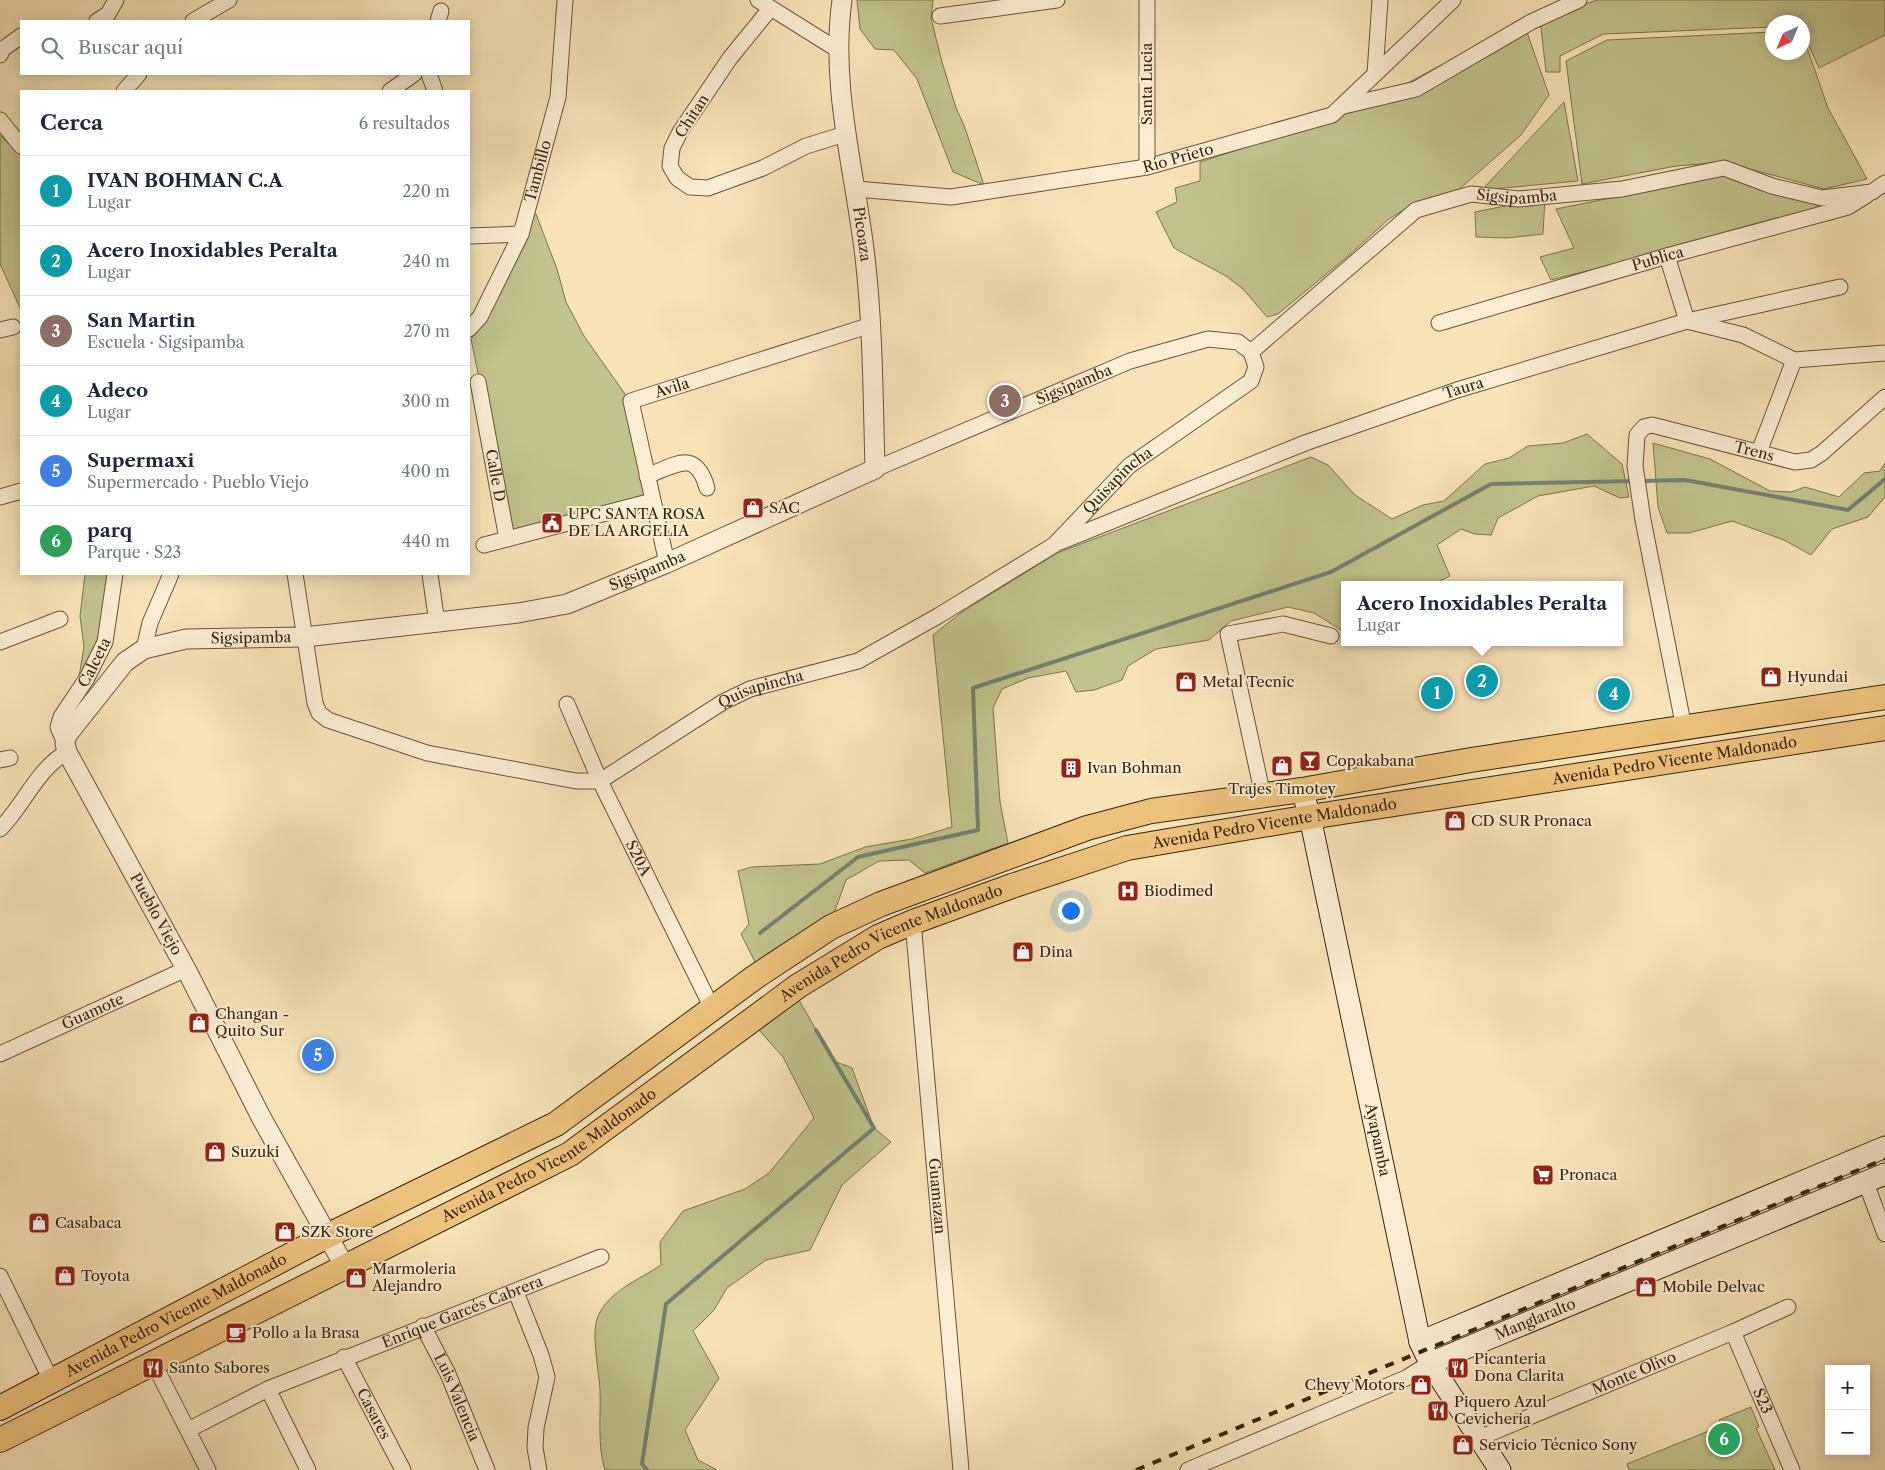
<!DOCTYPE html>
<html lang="es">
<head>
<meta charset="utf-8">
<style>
  body { margin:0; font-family:"Libre Caslon Text",serif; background:#f2f2f3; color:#1f2937 }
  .controls { position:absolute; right:15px; bottom:15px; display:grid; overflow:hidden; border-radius:0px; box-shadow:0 2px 12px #0003 }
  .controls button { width:45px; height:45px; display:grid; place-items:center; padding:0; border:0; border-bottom:1px solid #e0e1e3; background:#fff; color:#1f2937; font:25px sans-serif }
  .compass { position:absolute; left:1765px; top:15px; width:45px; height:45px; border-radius:50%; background:#fff; box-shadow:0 2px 12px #0003; rotate:224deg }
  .you { position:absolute; left:1070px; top:910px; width:18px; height:18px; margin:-12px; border:4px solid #fff; border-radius:50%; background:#1a73e8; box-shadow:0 0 0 8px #1a73e833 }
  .badge { display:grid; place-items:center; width:32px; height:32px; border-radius:50%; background:#ea580c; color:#fff; font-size:16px; font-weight:700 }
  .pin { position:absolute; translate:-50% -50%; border:2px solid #fff; box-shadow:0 1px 5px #0006 }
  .popup { position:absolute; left:1341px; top:581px; width:282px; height:65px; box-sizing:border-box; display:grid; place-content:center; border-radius:0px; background:#fff; filter:drop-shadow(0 1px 4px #0005); font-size:16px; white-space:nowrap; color:#747a83 }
  .popup b { font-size:19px; color:#1f2937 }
  .popup::after { content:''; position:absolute; left:50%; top:100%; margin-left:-10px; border:10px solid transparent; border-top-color:#fff }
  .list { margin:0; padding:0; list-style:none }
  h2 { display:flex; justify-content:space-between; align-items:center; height:65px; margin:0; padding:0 20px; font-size:21px }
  h2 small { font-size:16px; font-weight:400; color:#747a83 }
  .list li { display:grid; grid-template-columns:32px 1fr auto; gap:15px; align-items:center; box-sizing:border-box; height:70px; padding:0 20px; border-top:1px solid #e0e1e3 }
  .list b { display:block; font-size:19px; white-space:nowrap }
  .list p { margin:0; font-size:16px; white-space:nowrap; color:#747a83 }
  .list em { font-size:16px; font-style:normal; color:#747a83 }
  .icon { flex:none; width:28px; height:28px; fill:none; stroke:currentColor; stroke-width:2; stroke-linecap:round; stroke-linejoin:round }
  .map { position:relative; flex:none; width:1885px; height:1470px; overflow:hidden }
  .search { position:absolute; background:#fff; box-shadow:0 2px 12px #0003; left:20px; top:20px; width:450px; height:55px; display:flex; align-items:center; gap:12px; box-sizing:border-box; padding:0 18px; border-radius:0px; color:#747a83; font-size:19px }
  .panel { position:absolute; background:#fff; box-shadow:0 2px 12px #0003; left:20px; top:90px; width:450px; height:485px; border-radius:0px }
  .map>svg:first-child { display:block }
</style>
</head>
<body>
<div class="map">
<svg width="1885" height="1470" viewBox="0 0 1885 1470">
  <rect width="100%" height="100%" fill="#f7e3b8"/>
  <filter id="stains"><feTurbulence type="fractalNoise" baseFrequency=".004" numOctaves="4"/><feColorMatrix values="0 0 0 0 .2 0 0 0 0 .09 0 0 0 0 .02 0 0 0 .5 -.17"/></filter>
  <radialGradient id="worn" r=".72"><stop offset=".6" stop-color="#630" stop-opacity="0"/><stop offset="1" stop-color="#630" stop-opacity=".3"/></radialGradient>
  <path fill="#c1c38c" stroke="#7c744e" d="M857,0h76l-2,18 11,44 14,46 8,17 20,60 -31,-13 -36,-93 -23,-29 -19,-1 -15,-20z
    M1597,0h288v35l-66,33 -11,-24 -6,-22h-30v5l-169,7 -43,22v16h-14l-6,-53z
    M1523,21l26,74 -28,40 -65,57 -38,9 -29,18 -41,37 -70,58 -11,3 -24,-28 -17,-13 -52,-28 -18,-36 21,-10 -2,-14 25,-7v-19l134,-43 23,-21 47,-13z
    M1772,32v20h30l1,-16 25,72 39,71 -43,10 -100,-27 -48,4 -94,18 -16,-123 41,-21z
    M1564,102l14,79 -96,9z
    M0,135l21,21v154l-21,-46z
    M1724,175l96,31 32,-5 -42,13 -259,66 -11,-23 34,-9 -18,-39z
    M1545,198l-2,36 -36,4 -31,-1 -1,-25z
    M531,214h5l21,55 9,33 18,34 41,58 23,105 -137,34 -40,-194 34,-55 16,-37z
    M1587,434l35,30 7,33 -9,1 -26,-12 -56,10 -40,22 -7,17 -16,-1 -14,-5 -24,16 13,31 -18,9h-88v47l-30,-19 -26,-6 -57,14 -22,19 -53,9 -28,17 -6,14 -28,10 -18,2 -10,-21 -38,7 -26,11 -9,19 7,94 8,41 -83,30 -16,-13 -30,1 -33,19 -12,33 -45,27 -33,24 -15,-30 8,-10 -11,-53 14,-4 68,-3 45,-17 47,-8 40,-12 -19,-192 29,-23 95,-59 254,-96 17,8 27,30 37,24 31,-14 21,-4 41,-37 24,-6 19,-12 35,-3z
    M1653,443l57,16 60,32 21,1 14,-5 34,10 25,-24 16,-2 5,-8v34l-17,20 -36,12 -21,26 -27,-15 -52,-19 -43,12h-22l-9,-26z
    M85,574h29l-10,64 -26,44 6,-35 -4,-31z
    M799,1000l35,61 18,7 22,60 17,14 -49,43 -32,65 -44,10 -39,28 -13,22 -21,21 26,47 -34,52 13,30 19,10h-112c-8,-26 -4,-53 -5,-80 -1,-20 -10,-60 -1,-76 13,-25 40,-34 62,-49l-1,-23 23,-31 62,-22 24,-16 45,-55 -31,-61 -24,-27z
    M1751,1407l8,20 -3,1 19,42h-146l-2,-6 94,-38 -2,-6z"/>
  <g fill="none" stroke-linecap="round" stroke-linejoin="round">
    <path stroke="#748171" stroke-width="4" d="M1641,481l44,-1 163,30 37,-31
      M760,933l98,-76 120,-27 -5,-142 358,-116 160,-88 143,-3
      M647,1470l-5,-6 24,-160 208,-176 -58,-98"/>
    <g stroke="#66553a" stroke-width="17">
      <g id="minor">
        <path d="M758,0l80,50"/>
        <path d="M1147,0v167"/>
        <path d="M770,9l-40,49 -50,74 -8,16 -2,18 7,12 13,9 18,1 55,-20 43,-22 39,-12"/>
        <path d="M940,16l117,-16"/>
        <path d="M97,21l11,-7 8,-14"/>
        <path d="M193,21l36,-21"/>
        <path d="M438,21l3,-10"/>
        <path d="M0,55l3,-6 18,-13"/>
        <path d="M429,74l6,17"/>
        <path d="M1375,74l5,-74"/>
        <path d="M124,91l15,-17"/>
        <path d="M390,91l24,-17"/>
        <path d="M1344,106l72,-17 115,-67 48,-22"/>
        <path d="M0,120l21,26"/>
        <path id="s1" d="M856,189l95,8 196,-30 185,-52 121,-115"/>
        <path d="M469,236l52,-2"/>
        <path d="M1667,256l20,65 153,-34"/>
        <path id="s2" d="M1439,323l228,-67 181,-49 19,-12"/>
        <path id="s3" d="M469,329l11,-12 41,-83 37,-137 7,-97"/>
        <path d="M0,330l13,-3"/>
        <path id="s4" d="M1251,352l165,-142 55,-16 48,5 103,-10 102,-21 48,18 50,12 50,-6 13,-9"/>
        <path id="s5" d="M478,382l29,157"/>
        <path d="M1759,452l35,-92"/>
        <path id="s6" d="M875,469l255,-108 78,-22 30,3 13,10"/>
        <path d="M647,476c30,-12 49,-27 60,12"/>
        <path d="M0,497l21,-6"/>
        <path id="s7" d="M1060,542l245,-99 152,-53 230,-69 56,14 51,25 91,-7"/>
        <path d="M484,545l168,-44"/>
        <path id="s8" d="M667,563l-36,-162 240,-76"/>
        <path id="s9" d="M295,574l20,129 4,10 9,7 99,33 149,28h24l123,-79 27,-13 108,-28 80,-45 116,-71 75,-79 122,-85 5,-14 -5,-15"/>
        <path d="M430,574l7,49"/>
        <path d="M0,642l60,-23"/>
        <path d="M144,649l6,-26 21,-49"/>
        <path id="s10" d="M567,704l33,77 113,229"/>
        <path id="s11" d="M1684,728l-41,-208 -8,-54 2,-31 7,-8 8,-2 143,37 16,-2 11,-7 63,-56"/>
        <path id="s12" d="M65,743l-7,-16 3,-10 26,-39 18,-36 10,-68"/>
        <path d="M0,760l10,-2"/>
        <path d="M1263,796l-35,-162 55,-10 48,12"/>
        <path d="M0,829c24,-24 37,-60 67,-77"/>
        <path id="s13" d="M913,922l48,548"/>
        <path id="s14" d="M0,1054l186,-85"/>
        <path d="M1866,1183l19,51"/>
        <path d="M0,1276l51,104"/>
        <path d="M516,1292l25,63 6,22 -11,51 -1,20 4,22"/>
        <path id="s15" d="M423,1326l25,48 39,96"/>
        <path id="s16" d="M1733,1332l59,138"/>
        <path id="s17" d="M344,1357l59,113"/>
        <path d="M154,1364l54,106"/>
        <path d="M268,1389l40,81"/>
        <path id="s18" d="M188,1430l80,-41 333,-132"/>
        <path id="s19" d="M1479,1438l254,-106 55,-25"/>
        <path d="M1188,1470l218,-92 24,-15"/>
      </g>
    </g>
    <g stroke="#66553a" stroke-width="21">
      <g id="tertiary">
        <path id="s20" d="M344,1265l-82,-146 -76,-150 -119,-217 -2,-9 2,-8 58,-73 19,-13 42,-10 119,-2 213,-24 49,-9 100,-41 208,-94c-2,-71 -2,-142 -10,-212 -10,-86 -35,-170 -23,-257"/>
      </g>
    </g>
    <g stroke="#362610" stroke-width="23">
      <g id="secondary">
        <path id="s21" d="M1302,790l8,27 110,525 10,21 70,107"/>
        <path d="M1420,1342l465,-195"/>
        <path id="s22" d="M1430,1363l455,-189"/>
      </g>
    </g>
    <g stroke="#362610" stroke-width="26">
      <g id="primary">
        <path id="s23" d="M0,1408l327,-172 229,-112 199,-147 76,-50 50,-23 206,-76 64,-17 151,-21 169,-30 414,-63"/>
        <path id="s24" d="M0,1440l570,-286 228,-168 80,-49 35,-15 99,-36 115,-38 183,-31 575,-89"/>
      </g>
    </g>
    <use href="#minor" stroke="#faedd1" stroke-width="15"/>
    <use href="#tertiary" stroke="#faedd1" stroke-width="19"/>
    <use href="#secondary" stroke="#faedd1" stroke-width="21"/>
    <use href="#primary" stroke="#ecc27c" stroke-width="24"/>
    <path stroke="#362610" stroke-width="4" stroke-dasharray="9 9" stroke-linecap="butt" d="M1136,1470l749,-311"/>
  </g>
  <defs>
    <g id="shop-square" transform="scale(1.125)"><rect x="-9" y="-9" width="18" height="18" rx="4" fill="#8f2418" stroke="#faedd1"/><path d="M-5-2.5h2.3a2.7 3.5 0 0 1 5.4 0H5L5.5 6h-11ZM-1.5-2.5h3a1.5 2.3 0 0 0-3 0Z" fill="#fff"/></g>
    <g id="civic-square" transform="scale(1.125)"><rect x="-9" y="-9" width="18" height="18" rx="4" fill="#8f2418" stroke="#faedd1"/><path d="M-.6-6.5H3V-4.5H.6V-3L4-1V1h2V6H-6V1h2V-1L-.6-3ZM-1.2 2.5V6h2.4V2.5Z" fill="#fff"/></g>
    <g id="bar-square" transform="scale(1.125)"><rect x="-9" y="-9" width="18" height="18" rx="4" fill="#8f2418" stroke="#faedd1"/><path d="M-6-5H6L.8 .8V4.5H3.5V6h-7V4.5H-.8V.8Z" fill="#fff"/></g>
    <g id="building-square" transform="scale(1.125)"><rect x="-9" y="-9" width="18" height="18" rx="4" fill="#8f2418" stroke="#faedd1"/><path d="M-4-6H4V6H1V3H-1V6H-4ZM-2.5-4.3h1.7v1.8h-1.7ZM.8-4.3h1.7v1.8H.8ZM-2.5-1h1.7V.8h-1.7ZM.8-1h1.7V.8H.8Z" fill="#fff"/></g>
    <g id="hospital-square" transform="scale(1.125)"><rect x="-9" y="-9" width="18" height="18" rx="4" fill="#8f2418" stroke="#faedd1"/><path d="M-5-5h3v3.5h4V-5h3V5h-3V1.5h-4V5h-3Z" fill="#fff"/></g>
    <g id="supermarket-square" transform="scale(1.125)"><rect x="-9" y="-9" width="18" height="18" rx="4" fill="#8f2418" stroke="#faedd1"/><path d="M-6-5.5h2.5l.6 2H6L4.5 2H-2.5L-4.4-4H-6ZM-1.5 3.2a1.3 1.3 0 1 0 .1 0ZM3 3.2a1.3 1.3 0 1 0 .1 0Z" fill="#fff"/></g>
    <g id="cafe-square" transform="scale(1.125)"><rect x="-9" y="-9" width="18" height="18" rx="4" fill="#8f2418" stroke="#faedd1"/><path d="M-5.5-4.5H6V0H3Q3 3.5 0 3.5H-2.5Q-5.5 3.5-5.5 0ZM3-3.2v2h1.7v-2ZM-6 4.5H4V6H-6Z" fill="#fff"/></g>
    <g id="restaurant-square" transform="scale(1.125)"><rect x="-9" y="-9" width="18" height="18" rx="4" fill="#8f2418" stroke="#faedd1"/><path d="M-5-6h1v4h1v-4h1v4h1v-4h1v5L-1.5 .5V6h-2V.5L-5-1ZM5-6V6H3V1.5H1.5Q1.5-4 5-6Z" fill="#fff"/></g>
  </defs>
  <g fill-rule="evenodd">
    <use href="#shop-square" x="753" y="508"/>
    <use href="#civic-square" x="552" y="523"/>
    <use href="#shop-square" x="1771" y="677"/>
    <use href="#shop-square" x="1186" y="682"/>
    <use href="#bar-square" x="1310" y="761"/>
    <use href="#shop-square" x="1282" y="766"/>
    <use href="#building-square" x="1071" y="768"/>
    <use href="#shop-square" x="1455" y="821"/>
    <use href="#hospital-square" x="1128" y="891"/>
    <use href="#shop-square" x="1023" y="952"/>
    <use href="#shop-square" x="199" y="1023"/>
    <use href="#shop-square" x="215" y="1152"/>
    <use href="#supermarket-square" x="1543" y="1175"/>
    <use href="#shop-square" x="39" y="1223"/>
    <use href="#shop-square" x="285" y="1232"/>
    <use href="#shop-square" x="65" y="1276"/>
    <use href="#shop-square" x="356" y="1278"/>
    <use href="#shop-square" x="1646" y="1287"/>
    <use href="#cafe-square" x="236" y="1333"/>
    <use href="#restaurant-square" x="153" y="1368"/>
    <use href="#restaurant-square" x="1458" y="1368"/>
    <use href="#shop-square" x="1421" y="1385"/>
    <use href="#restaurant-square" x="1438" y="1411"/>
    <use href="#shop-square" x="1463" y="1445"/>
  </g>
  <g text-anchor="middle" stroke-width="4" stroke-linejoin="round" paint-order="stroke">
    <g font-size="15" fill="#362610" stroke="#faedd1">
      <text transform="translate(1147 84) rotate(-90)" y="5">Santa Lucia</text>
      <text transform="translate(692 116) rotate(-57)" y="5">Chitan</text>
      <text dy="5" stroke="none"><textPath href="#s1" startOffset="326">Río Prieto</textPath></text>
      <text dy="5" stroke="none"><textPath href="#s3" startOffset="174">Tambillo</textPath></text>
      <text dy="5" stroke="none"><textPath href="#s4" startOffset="321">Sigsipamba</textPath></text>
      <text transform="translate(862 234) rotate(82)" y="5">Picoaza</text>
      <text dy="5" stroke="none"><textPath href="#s2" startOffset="228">Publica</textPath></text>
      <text dy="5" stroke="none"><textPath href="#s6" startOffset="216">Sigsipamba</textPath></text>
      <text dy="5" stroke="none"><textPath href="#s8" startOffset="209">Avila</textPath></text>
      <text dy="5" stroke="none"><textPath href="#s7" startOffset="432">Taura</textPath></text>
      <text dy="5" stroke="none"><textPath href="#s11" startOffset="422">Trens</textPath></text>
      <text dy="5" stroke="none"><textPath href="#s5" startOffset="95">Calle D</textPath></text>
      <text dy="5" stroke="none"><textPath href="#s9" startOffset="1039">Quisapincha</textPath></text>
      <text dy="5" stroke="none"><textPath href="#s20" startOffset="1230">Sigsipamba</textPath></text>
      <text dy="5" stroke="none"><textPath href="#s20" startOffset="825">Sigsipamba</textPath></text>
      <text dy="5" stroke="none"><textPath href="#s12" startOffset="92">Calceta</textPath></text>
      <text dy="5" stroke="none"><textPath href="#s9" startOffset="619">Quisapincha</textPath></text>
      <text dy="5" stroke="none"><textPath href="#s24" startOffset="1834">Avenida Pedro Vicente Maldonado</textPath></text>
      <text dy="5" stroke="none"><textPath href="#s24" startOffset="1429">Avenida Pedro Vicente Maldonado</textPath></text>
      <text dy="5" stroke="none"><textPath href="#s10" startOffset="170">S20A</textPath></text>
      <text transform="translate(156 914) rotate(61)" y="5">Pueblo Viejo</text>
      <text dy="5" stroke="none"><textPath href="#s24" startOffset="1024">Avenida Pedro Vicente Maldonado</textPath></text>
      <text dy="5" stroke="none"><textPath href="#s14" startOffset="102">Guamote</textPath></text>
      <text dy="5" stroke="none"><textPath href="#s21" startOffset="358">Ayapamba</textPath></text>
      <text dy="5" stroke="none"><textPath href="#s24" startOffset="619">Avenida Pedro Vicente Maldonado</textPath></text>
      <text dy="5" stroke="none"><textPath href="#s13" startOffset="275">Guamazan</textPath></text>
      <text dy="5" stroke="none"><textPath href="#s18" startOffset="299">Enrique Garcés Cabrera</textPath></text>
      <text dy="5" stroke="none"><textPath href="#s23" startOffset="199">Avenida Pedro Vicente Maldonado</textPath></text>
      <text dy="5" stroke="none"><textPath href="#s22" startOffset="114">Manglaralto</textPath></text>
      <text dy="5" stroke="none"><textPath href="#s19" startOffset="168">Monte Olivo</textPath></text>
      <text dy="5" stroke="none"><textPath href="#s15" startOffset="79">Luis Valencia</textPath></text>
      <text dy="5" stroke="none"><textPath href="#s16" startOffset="75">S23</textPath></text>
      <text dy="5" stroke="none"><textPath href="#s17" startOffset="64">Casares</textPath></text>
    </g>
    <g font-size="15" fill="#362610" stroke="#faedd1" text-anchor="start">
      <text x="769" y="513">SAC</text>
      <text x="568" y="519">UPC SANTA ROSA<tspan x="568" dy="17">DE LA ARGELIA</tspan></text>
      <text x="1787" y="682">Hyundai</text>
      <text x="1202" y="687">Metal Tecnic</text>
      <text x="1326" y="766">Copakabana</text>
      <text x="1087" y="773">Ivan Bohman</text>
      <text x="1282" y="794" text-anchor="middle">Trajes Timotey</text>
      <text x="1471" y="826">CD SUR Pronaca</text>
      <text x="1144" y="896">Biodimed</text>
      <text x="1039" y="957">Dina</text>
      <text x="215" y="1019">Changan -<tspan x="215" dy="17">Quito Sur</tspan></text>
      <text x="231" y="1157">Suzuki</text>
      <text x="1559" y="1180">Pronaca</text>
      <text x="55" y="1228">Casabaca</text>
      <text x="301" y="1237">SZK Store</text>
      <text x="372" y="1274">Marmoleria<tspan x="372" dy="17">Alejandro</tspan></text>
      <text x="81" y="1281">Toyota</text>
      <text x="1662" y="1292">Mobile Delvac</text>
      <text x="252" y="1338">Pollo a la Brasa</text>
      <text x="1474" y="1364">Picanteria<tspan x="1474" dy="17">Dona Clarita</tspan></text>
      <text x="169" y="1373">Santo Sabores</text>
      <text x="1405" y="1390" text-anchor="end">Chevy Motors</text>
      <text x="1454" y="1407">Piquero Azul<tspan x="1454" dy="17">Cevicheria</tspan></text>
      <text x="1479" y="1450">Servicio Técnico Sony</text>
    </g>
  </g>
  <rect width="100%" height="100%" filter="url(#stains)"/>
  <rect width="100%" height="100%" fill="url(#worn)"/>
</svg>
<div class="controls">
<button>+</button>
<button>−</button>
</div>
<svg class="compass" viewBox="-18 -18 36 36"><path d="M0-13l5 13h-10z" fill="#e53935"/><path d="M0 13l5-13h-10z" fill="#747a83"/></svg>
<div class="you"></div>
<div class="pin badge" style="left:1437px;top:693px;background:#0f9aa8">1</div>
<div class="pin badge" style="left:1482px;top:681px;background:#0f9aa8">2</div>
<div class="popup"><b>Acero Inoxidables Peralta</b>Lugar</div>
<div class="pin badge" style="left:1005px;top:401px;background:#8d6e63">3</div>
<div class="pin badge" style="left:1614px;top:694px;background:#0f9aa8">4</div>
<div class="pin badge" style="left:318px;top:1055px;background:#3f7fe0">5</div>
<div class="pin badge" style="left:1724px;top:1439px;background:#2e9e5b">6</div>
<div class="search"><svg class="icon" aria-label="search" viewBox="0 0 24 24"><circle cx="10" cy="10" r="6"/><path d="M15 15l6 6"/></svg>Buscar aquí</div>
<section class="panel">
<h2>Cerca<small>6 resultados</small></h2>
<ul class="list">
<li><span class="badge" style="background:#0f9aa8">1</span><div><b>IVAN BOHMAN C.A</b><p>Lugar</p></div><em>220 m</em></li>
<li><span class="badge" style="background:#0f9aa8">2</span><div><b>Acero Inoxidables Peralta</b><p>Lugar</p></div><em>240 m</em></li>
<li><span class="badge" style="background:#8d6e63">3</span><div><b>San Martin</b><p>Escuela · Sigsipamba</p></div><em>270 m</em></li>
<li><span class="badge" style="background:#0f9aa8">4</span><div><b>Adeco</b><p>Lugar</p></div><em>300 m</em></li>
<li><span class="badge" style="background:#3f7fe0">5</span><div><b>Supermaxi</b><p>Supermercado · Pueblo Viejo</p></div><em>400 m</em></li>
<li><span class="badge" style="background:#2e9e5b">6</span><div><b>parq</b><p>Parque · S23</p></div><em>440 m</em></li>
</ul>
</section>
</div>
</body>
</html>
